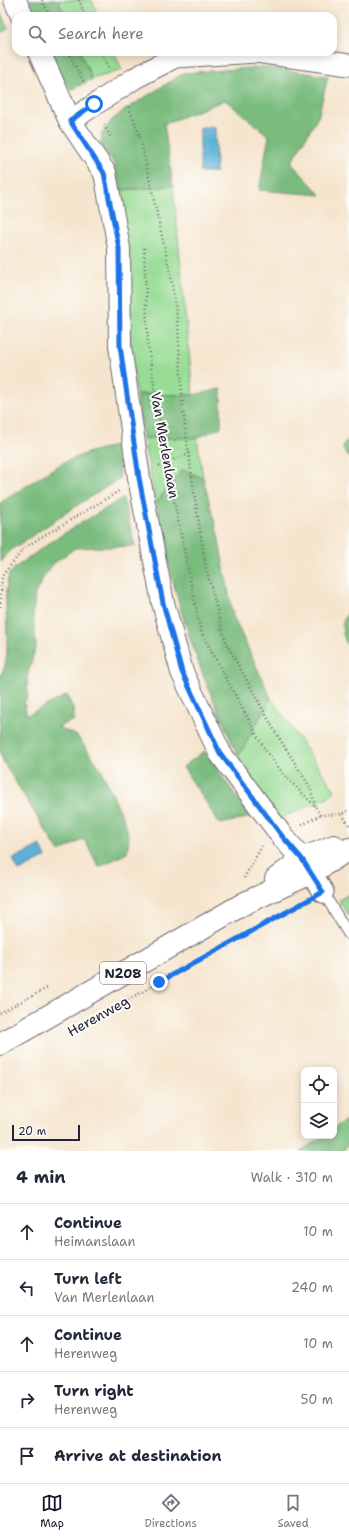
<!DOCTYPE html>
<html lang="en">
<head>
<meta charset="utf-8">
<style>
  body { margin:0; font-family:"Shantell Sans",sans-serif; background:#f2f2f3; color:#1f2937 }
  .controls { position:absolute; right:12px; bottom:12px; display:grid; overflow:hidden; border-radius:8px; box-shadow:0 2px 10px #0003 }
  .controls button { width:36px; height:36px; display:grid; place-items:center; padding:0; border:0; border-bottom:1px solid #e0e1e3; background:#fff; color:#1f2937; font:20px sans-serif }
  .scale { position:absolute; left:12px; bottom:10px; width:68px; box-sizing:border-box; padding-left:4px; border:2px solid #22223b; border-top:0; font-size:11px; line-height:14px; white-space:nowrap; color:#22223b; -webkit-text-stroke:3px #fdfcf7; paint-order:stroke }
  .stop { position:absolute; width:12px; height:12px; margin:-9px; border:3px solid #1a73e8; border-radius:50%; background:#fff }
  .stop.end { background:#1a73e8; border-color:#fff; box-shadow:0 1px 4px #0008 }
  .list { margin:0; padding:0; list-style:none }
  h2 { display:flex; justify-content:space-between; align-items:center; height:52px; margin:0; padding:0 16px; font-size:17px }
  h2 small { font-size:13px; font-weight:400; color:#747a83 }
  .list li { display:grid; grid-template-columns:26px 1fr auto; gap:12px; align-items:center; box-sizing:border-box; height:56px; padding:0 16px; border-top:1px solid #e0e1e3 }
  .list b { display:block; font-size:15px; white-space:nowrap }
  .list p { margin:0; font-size:13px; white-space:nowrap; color:#747a83 }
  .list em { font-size:13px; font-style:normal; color:#747a83 }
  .icon { flex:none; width:22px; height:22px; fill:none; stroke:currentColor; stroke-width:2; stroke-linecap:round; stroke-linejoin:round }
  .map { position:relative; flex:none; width:349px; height:1151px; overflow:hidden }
  .search { position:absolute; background:#fff; box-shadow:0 2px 10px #0003; left:12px; right:12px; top:12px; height:44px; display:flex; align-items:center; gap:10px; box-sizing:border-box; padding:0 14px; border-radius:12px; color:#747a83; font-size:15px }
  .sheet { height:332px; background:#fff }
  nav { display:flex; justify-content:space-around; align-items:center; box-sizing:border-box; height:56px; border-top:1px solid #e0e1e3; background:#fff; font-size:11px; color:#747a83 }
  nav a { display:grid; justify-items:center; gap:2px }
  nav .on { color:#111827 }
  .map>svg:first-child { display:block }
</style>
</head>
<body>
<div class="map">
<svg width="349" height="1151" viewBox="0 0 349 1151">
  <rect width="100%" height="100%" fill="#fdfcf7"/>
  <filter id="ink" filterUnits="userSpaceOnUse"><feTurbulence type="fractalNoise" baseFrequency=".025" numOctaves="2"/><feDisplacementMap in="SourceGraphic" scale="8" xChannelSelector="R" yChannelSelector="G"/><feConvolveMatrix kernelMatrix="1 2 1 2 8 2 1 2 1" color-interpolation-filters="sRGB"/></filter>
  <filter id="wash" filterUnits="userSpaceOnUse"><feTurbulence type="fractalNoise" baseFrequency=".012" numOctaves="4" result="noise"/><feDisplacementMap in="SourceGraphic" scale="16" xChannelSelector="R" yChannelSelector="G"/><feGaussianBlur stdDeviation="0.9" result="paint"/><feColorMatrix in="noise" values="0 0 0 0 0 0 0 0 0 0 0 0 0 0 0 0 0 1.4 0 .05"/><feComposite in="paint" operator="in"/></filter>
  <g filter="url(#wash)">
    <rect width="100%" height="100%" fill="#f5e5ce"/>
    <path fill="#97dc94" stroke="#5c7f68" d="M58,0h34l6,16h-33z
      M80,52h34l8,18 -30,9z
      M173,186l20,209 -57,-1 -19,-168 4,-36z
      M143,438h54l6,40 -21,-8 -26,33z
      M271,698l64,93 -9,7 -47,21 -41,-62z
      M349,894v22l-10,-16z"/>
    <path fill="#79bc7e" stroke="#4e6f5c" d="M26,0h32l7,16h-33z
      M0,11l8,18 -8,4z
      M48,52h32l12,27 -22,11 -7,-3z
      M263,67l65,9 -10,41 -27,46 30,32 -62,-5 10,-54 -44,-36 -61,24 9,62 -52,4 -8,-28 -12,-16 1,-13 10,-13 11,-9 61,-38z
      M221,389v38l-24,11h-54l-7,-44 57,1z
      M349,440v18l-6,-9 1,-6z
      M114,446l6,32 -47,30 -65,44 -8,10v-59l62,-40 28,-11z
      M182,470l21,8 15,57 15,81 38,82 -33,59c-9,-22 -19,-43 -28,-65 -25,-60 -43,-125 -54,-189z
      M123,498l12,48 -60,2 -21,15 -11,15 -8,16 -2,20 3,32 -9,31 1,19 -4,6 3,13 40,-20 6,14 1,11 -16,7 19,9 24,33 25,56 3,14 -2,14 -28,14 -15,-28 -25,13 -55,-89 -4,-10v-78c15,-14 0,-78 9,-100 4,-7 14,-13 21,-18 29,-22 62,-40 93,-59z
      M349,611v37c-7,-12 -10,-25 0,-37z
      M204,751l47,66 -31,7 -37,-57z
      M349,1118v24l-6,9h-42l22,-15h11v-8z"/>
    <path fill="#5bb1d7" stroke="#3e6a89" d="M215,127l1,45h-16v-44z
      M40,845l6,12 -27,14 -6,-12z"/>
  </g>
  <g filter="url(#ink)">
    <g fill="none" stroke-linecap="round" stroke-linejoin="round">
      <g stroke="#6c666e" stroke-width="12">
        <path id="service" d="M323,892l26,43"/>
      </g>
      <g stroke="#6c666e" stroke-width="23">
        <path id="minor" d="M256,52l93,13
          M70,121l65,-43 40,-21 81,-5
          M311,873l12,19"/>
      </g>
      <g stroke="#6c666e" stroke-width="24">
        <path id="secondary" d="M15,0l7,16
          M39,52l31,69 35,52 14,75 1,98 19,132 24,125 19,69 38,81 62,83 20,23 9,14"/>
      </g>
      <g stroke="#6c666e" stroke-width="24">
        <path id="primary" d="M276,879l26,-20 32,-13
          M0,1044l245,-141 66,-30 38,-24"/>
      </g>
      <path stroke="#6c666e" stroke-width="2.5" stroke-dasharray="1 3" stroke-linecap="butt" d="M42,0l8,16
        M79,0l6,16
        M68,52l17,32
        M101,52l9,17
        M129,107l11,30 31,140 7,48 5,86 10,74 13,83 20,75 50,90 34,54 5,19
        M104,125l7,13
        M144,248l4,98 18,116 35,170 63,116 20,27 31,31 5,9
        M159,466l7,-4 23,-8
        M0,607l2,-31 23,-29 94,-56
        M342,814l7,11
        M302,825l18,-10 22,-1 7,-4
        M244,878l18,-32
        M0,1013l47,-25
        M100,1015l201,-111"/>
      <use href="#service" stroke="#fff" stroke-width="10"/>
      <use href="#minor" stroke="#fff" stroke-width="21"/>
      <use href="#secondary" stroke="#fff" stroke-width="22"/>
      <use href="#primary" stroke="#fff" stroke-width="22"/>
    </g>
  </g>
  <g fill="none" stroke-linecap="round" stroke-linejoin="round" filter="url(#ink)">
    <path stroke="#1a73e8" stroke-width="5" d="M94,104l-24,17 34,52 15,75 1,98 19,132 24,125 19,69 38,81 62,83 20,23 21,33 -164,90"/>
  </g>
  <g text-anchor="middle" stroke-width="4" stroke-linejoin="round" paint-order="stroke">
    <rect fill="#fdfcf7" stroke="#646373" stroke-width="1" x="100" y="962" width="46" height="22" rx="3"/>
    <g font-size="13" font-weight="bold" fill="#22223b">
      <text x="123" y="978">N208</text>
    </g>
    <g font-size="14" fill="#22223b" stroke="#fdfcf7">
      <text transform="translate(165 445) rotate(80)" y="5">Van Merlenlaan</text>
      <text transform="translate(98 1016) rotate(-29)" y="5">Herenweg</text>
    </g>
  </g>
</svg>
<div class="controls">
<button><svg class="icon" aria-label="locate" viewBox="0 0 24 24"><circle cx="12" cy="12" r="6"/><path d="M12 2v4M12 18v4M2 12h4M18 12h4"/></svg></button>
<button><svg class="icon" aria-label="layers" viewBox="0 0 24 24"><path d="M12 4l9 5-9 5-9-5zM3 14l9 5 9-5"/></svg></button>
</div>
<div class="scale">20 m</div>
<div class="stop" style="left:94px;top:104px"></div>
<div class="stop end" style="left:159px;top:982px"></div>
<div class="search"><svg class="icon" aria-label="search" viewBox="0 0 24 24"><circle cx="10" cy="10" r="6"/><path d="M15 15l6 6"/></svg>Search here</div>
</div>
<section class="sheet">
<h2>4 min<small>Walk · 310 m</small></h2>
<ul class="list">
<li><svg class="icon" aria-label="ahead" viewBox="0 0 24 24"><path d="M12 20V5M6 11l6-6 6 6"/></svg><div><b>Continue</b><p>Heimanslaan</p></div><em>10 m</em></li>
<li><svg class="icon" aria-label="left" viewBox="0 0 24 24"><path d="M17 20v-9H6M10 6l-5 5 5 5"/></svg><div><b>Turn left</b><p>Van Merlenlaan</p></div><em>240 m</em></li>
<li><svg class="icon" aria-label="ahead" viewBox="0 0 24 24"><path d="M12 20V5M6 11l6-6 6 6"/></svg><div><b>Continue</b><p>Herenweg</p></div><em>10 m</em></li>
<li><svg class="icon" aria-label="right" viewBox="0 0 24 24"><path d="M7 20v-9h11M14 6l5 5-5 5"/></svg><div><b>Turn right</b><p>Herenweg</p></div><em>50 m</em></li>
<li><svg class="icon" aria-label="arrive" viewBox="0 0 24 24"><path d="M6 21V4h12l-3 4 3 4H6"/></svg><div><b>Arrive at destination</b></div></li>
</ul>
</section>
<nav>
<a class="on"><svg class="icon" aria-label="map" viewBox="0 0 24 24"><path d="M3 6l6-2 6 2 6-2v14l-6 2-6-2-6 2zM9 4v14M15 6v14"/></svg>Map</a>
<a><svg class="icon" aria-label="directions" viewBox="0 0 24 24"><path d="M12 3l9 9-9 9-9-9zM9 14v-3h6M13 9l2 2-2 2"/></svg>Directions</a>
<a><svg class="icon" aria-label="saved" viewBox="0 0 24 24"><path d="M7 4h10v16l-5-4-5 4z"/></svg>Saved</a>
</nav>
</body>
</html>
